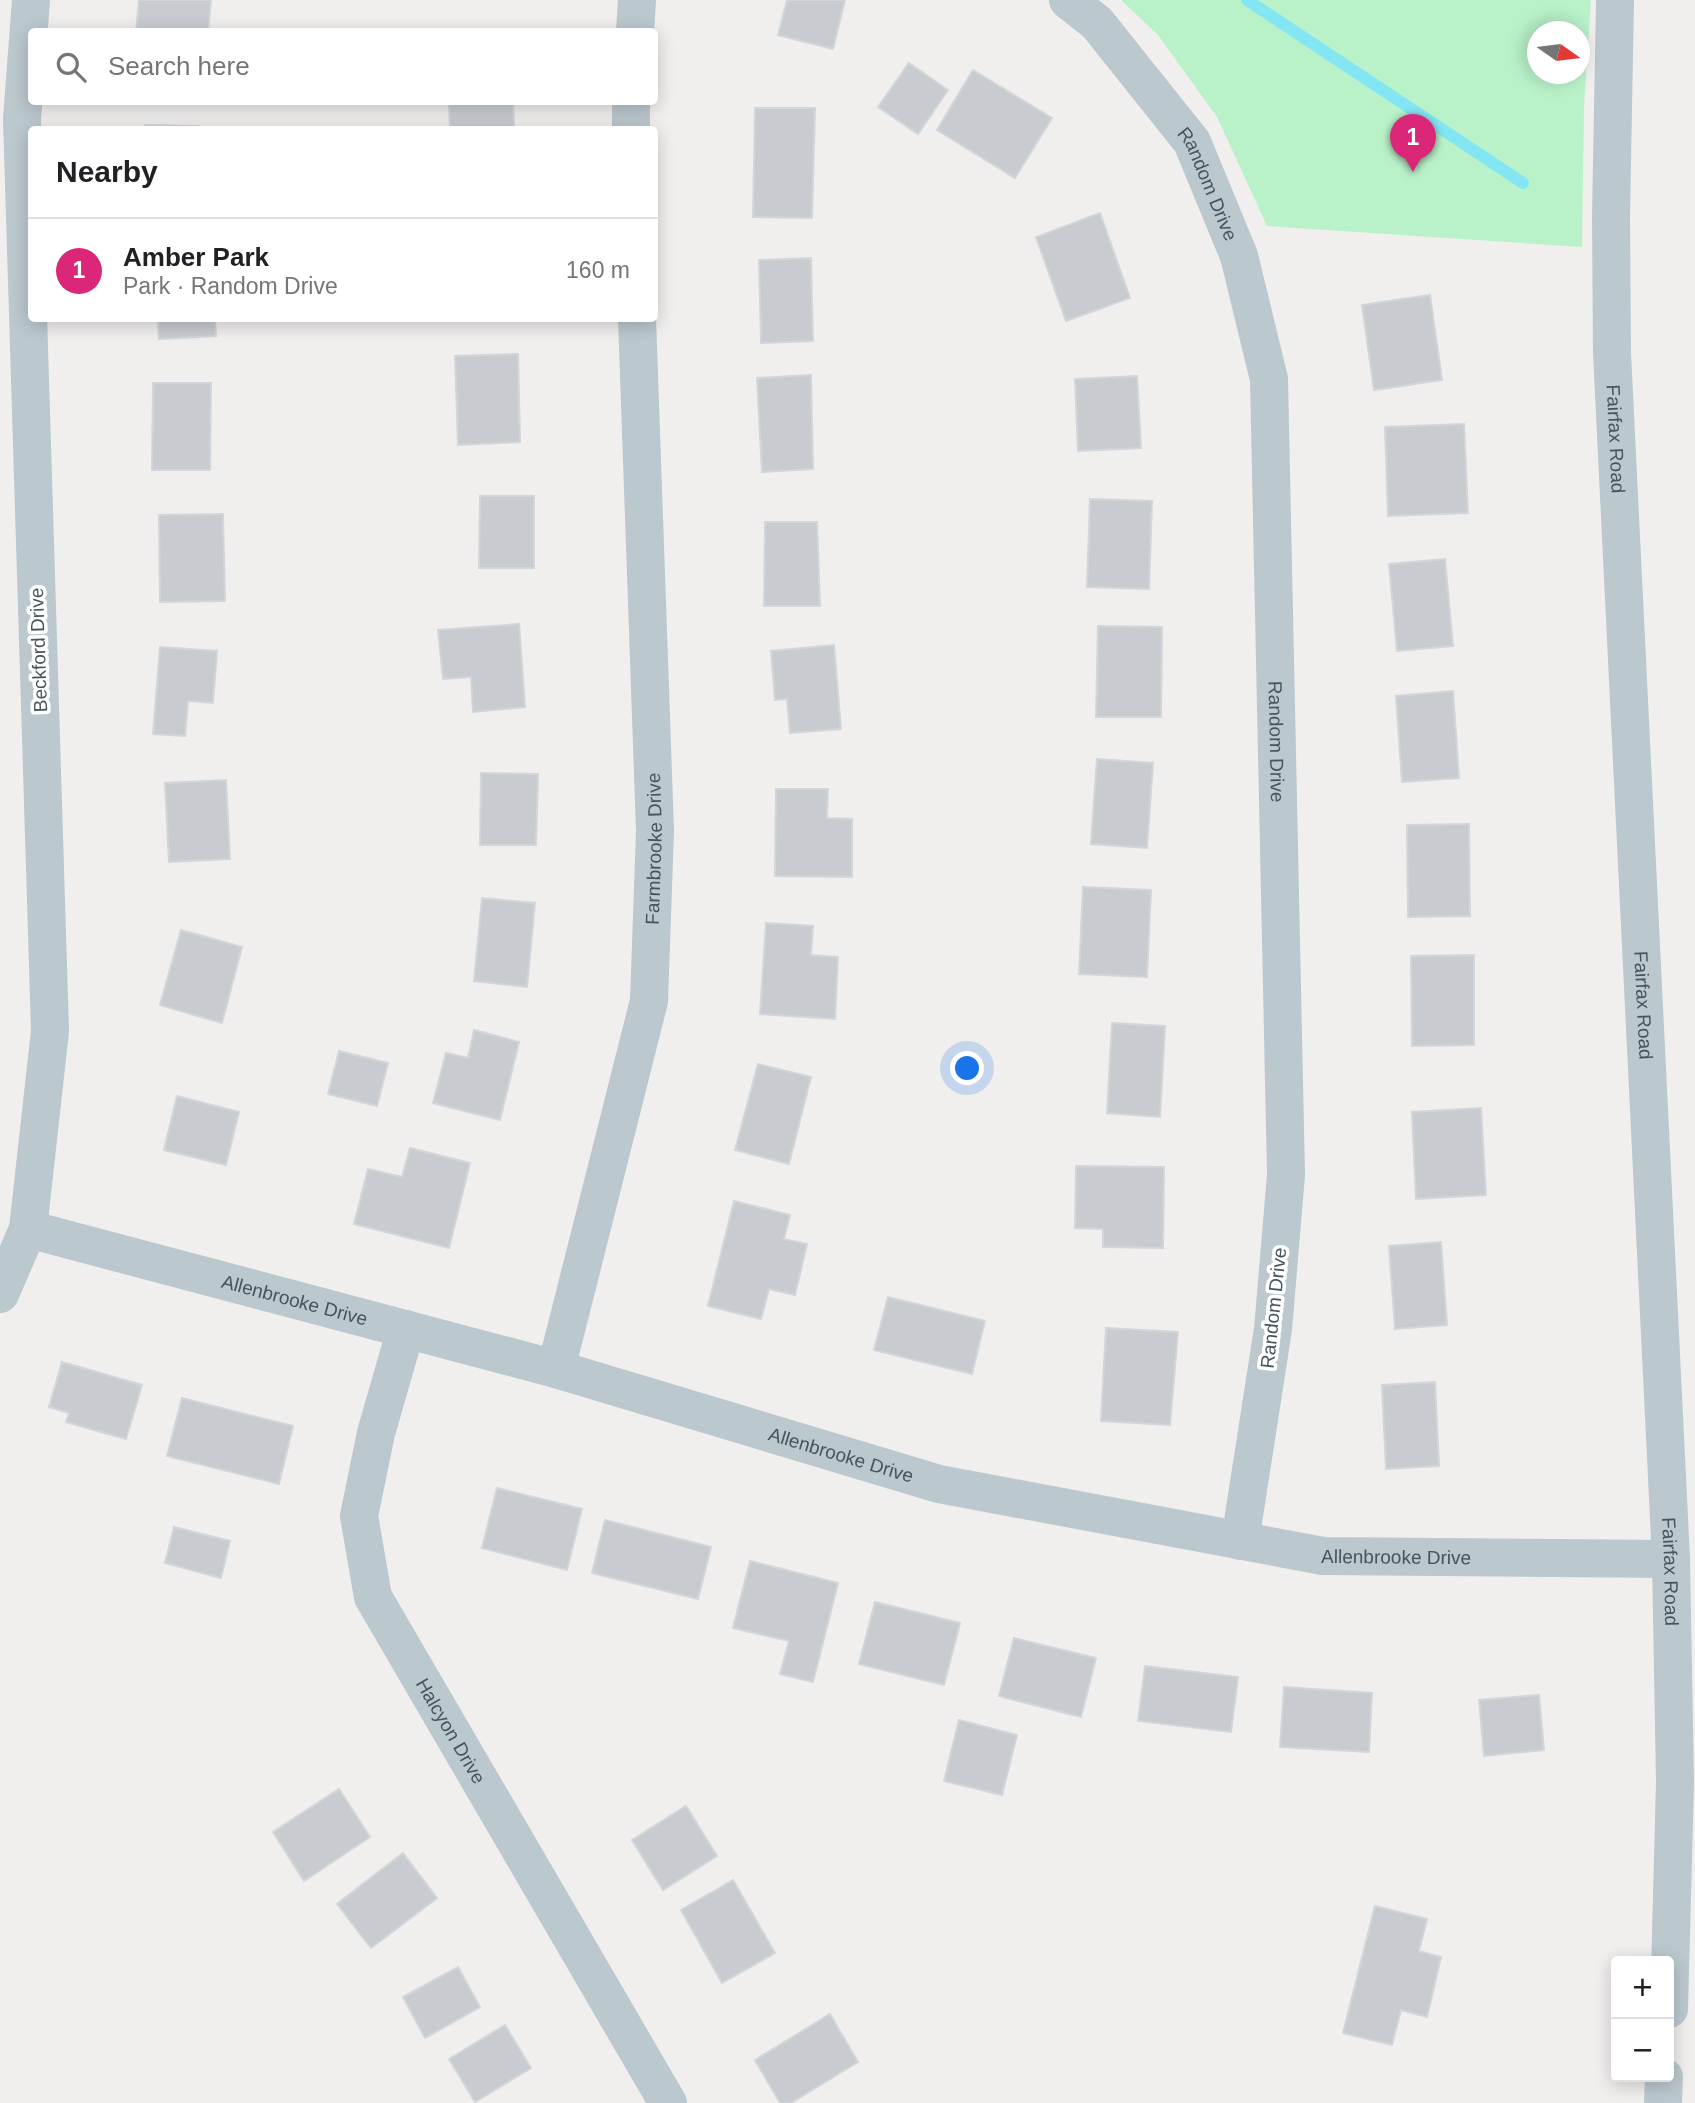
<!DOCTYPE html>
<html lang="en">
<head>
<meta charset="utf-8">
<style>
  body { margin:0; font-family:Arial,sans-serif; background:#f2f2f2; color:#202124 }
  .controls { position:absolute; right:21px; bottom:21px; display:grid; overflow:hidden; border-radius:7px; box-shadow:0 4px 18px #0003 }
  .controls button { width:63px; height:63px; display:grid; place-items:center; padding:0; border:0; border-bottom:2px solid #e0e0e0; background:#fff; color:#202124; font:35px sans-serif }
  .compass { position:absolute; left:1527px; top:21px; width:63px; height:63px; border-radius:50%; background:#fff; box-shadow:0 4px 18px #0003; rotate:104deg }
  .you { position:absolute; left:968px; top:1069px; width:24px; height:24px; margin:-18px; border:5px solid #fff; border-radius:50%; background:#1a73e8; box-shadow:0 0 0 10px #1a73e833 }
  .badge { display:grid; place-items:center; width:46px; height:46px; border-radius:50%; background:#db2777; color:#fff; font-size:23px; font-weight:700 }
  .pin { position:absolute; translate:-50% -58px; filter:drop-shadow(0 2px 4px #0008) }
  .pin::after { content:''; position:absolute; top:37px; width:24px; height:21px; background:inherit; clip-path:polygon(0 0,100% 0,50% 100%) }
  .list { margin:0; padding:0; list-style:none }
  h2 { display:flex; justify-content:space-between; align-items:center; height:91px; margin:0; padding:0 28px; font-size:30px }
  h2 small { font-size:23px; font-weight:400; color:#757577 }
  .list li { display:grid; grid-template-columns:46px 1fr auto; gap:21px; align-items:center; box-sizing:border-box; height:105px; padding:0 28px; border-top:2px solid #e0e0e0 }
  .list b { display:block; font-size:26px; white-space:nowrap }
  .list p { margin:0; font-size:23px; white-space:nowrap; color:#757577 }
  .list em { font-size:23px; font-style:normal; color:#757577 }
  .icon { flex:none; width:38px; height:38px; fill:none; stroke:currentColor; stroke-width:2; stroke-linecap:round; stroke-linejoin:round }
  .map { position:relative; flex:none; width:1695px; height:2103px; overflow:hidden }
  .search { position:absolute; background:#fff; box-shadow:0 4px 18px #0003; left:28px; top:28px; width:630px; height:77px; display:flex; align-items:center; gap:18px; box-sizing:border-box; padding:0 24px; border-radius:7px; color:#757577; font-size:26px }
  .panel { position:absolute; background:#fff; box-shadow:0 4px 18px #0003; left:28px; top:126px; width:630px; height:196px; border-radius:7px }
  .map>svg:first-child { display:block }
</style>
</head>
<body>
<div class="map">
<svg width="1695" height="2103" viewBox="0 0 1695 2103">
  <rect width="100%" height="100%" fill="#f1eeee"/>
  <path fill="#b9f2c9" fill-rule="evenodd" d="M1121,0h470l-7,106 -2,141 -315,-21 -50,-109 -59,-82zM1538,32h42v42h-42z"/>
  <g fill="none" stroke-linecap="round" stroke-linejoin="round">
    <path stroke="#84e6f2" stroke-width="12" d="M1247,0l276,183"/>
  </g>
  <path fill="#c8ccd1" stroke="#d2d5da" stroke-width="2" d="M139,0h72l-3,32h-72z
    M787,0h58l-12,49 -55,-14z
    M909,63l39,27 -30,44 -40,-27z
    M973,70l79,48 -37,60 -78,-48z
    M449,102h64l1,28h-64z
    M755,108h60l-3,110 -59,-1z
    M145,125l54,1v4h-54z
    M1100,213l30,85 -64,23 -30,-84z
    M811,258l2,83 -52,2 -2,-83z
    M1430,295l12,85 -68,10 -12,-85z
    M158,318h57l1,18 -57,3z
    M518,354l2,88 -62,3 -3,-89z
    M811,375l2,94 -51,3 -5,-94z
    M1137,376l4,72 -63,3 -3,-72z
    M153,383h58l-1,87h-58z
    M1464,424l4,89 -80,3 -3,-89z
    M480,496h54v72h-55z
    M1090,499l62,2 -3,88 -62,-2z
    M223,514l2,87 -65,1 -1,-87z
    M765,522h52l3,84h-56z
    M1445,559l8,87 -56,5 -8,-87z
    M519,624l6,83 -52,5 -2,-35 -28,2 -5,-49z
    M1098,626l64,1 -1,90h-65z
    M834,645l7,84 -51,4 -3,-34 -12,1 -4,-49z
    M160,647l57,4 -4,52 -25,-2 -3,35 -32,-2z
    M1453,691l6,87 -57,4 -6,-86z
    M1097,759l56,4 -6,85 -56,-4z
    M481,773l57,1 -2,71h-56z
    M226,780l4,79 -61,3 -4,-79z
    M776,789h52l-1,29 25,1v58l-77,-1z
    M1469,824l1,92 -62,1 -1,-92z
    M1083,887l68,3 -4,87 -68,-3z
    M482,898l53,5 -8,84 -53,-6z
    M766,923l47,3 -2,29 27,2 -3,62 -75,-5z
    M181,930l61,17 -20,76 -62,-18z
    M1474,955v90l-62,1 -1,-90z
    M1112,1023l53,3 -5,91 -53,-4z
    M474,1030l45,12 -19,78 -67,-17 13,-50 22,5z
    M339,1051l49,12 -11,43 -49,-12z
    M758,1064l53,13 -22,87 -54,-14z
    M177,1096l62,16 -13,53 -62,-15z
    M1481,1108l5,87 -70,4 -4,-87z
    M410,1148l60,15 -21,85 -95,-24 14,-55 34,8z
    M1076,1166l88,1 -1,81 -60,-1v-18l-28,-1z
    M734,1201l56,14 -6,24 23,5 -12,51 -26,-6 -8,30 -53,-13z
    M1441,1242l6,83 -52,4 -6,-83z
    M888,1297l97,24 -13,53 -98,-24z
    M1106,1328l72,4 -8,93 -69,-4z
    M62,1362l80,23 -16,54 -60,-17 3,-9 -20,-6z
    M1435,1382l4,84 -53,3 -4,-84z
    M182,1398l111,28 -14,58 -112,-28z
    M497,1488l85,21 -15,61 -85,-22z
    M605,1520l106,27 -13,52 -106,-26z
    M174,1527l56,14 -9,37 -56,-15z
    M750,1561l88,22 -25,99 -33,-8 9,-33 -56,-13z
    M875,1602l85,21 -16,62 -85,-21z
    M1014,1638l82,20 -15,59 -82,-21z
    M1145,1666l93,11 -7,55 -93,-11z
    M1284,1687l88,6 -3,59 -89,-5z
    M1539,1695l5,55 -60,6 -5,-56z
    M959,1720l58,15 -15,60 -58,-14z
    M339,1789l31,48 -66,44 -31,-49z
    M686,1806l31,50 -54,34 -31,-50z
    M403,1853l34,45 -66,50 -34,-44z
    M733,1880l42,73 -53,30 -41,-73z
    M1375,1906l52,13 -8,32 22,6 -14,60 -26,-7 -9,35 -49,-12z
    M458,1967l22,40 -55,31 -22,-41z
    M830,2014l28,48 -67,41h-11l-25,-43z
    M505,2025l26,43 -56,34 -26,-43z"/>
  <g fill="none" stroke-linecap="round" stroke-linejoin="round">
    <g stroke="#bbc8ce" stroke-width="38">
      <path id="s1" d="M1068,0l29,23 95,119 47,114 30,123 17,796 -13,154 -33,212"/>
      <path d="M635,32l2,-32"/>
      <path d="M631,130v-28"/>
      <path id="s2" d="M28,1229l528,140 383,115 384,72 348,3"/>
      <path d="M0,1294l28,-65 22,-198 -28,-912 9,-119"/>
      <path id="s3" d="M406,1329l-30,104 -17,83 14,81 295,506"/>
      <path id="s4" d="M556,1369l93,-368 6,-170 -18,-513"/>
    </g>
    <g stroke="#bbc8ce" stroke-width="38">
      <path id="s5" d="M1615,0l-4,217 1,136 59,1206 4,223 -6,227"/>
      <path d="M1663,2103l1,-26"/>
    </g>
  </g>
  <g text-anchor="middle" stroke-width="7" stroke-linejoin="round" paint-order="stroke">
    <g font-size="19" fill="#45545d" stroke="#fff">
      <text dy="7" stroke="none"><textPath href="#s1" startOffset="234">Random Drive</textPath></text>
      <text dy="7" stroke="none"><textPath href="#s5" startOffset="439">Fairfax Road</textPath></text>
      <text transform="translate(38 650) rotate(-92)" y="7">Beckford Drive</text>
      <text dy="7" stroke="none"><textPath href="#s1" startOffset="802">Random Drive</textPath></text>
      <text dy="7" stroke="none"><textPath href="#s4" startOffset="532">Farmbrooke Drive</textPath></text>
      <text dy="7" stroke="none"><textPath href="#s5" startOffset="1006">Fairfax Road</textPath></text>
      <text dy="7" stroke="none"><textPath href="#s2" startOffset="276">Allenbrooke Drive</textPath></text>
      <text transform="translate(1273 1308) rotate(-84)" y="7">Random Drive</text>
      <text dy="7" stroke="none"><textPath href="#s2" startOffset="844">Allenbrooke Drive</textPath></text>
      <text dy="7" stroke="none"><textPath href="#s2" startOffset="1410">Allenbrooke Drive</textPath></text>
      <text dy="7" stroke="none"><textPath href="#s5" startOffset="1573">Fairfax Road</textPath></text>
      <text dy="7" stroke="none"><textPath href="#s3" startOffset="430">Halcyon Drive</textPath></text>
    </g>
  </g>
</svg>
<div class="controls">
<button>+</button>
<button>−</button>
</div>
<svg class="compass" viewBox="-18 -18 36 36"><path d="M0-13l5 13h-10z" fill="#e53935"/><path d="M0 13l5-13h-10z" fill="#757577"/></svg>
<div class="you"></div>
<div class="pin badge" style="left:1413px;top:172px">1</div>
<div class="search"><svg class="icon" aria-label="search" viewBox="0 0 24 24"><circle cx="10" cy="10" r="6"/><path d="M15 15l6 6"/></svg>Search here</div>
<section class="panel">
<h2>Nearby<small></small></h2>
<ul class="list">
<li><span class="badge">1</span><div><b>Amber Park</b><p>Park · Random Drive</p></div><em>160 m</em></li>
</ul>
</section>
</div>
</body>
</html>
